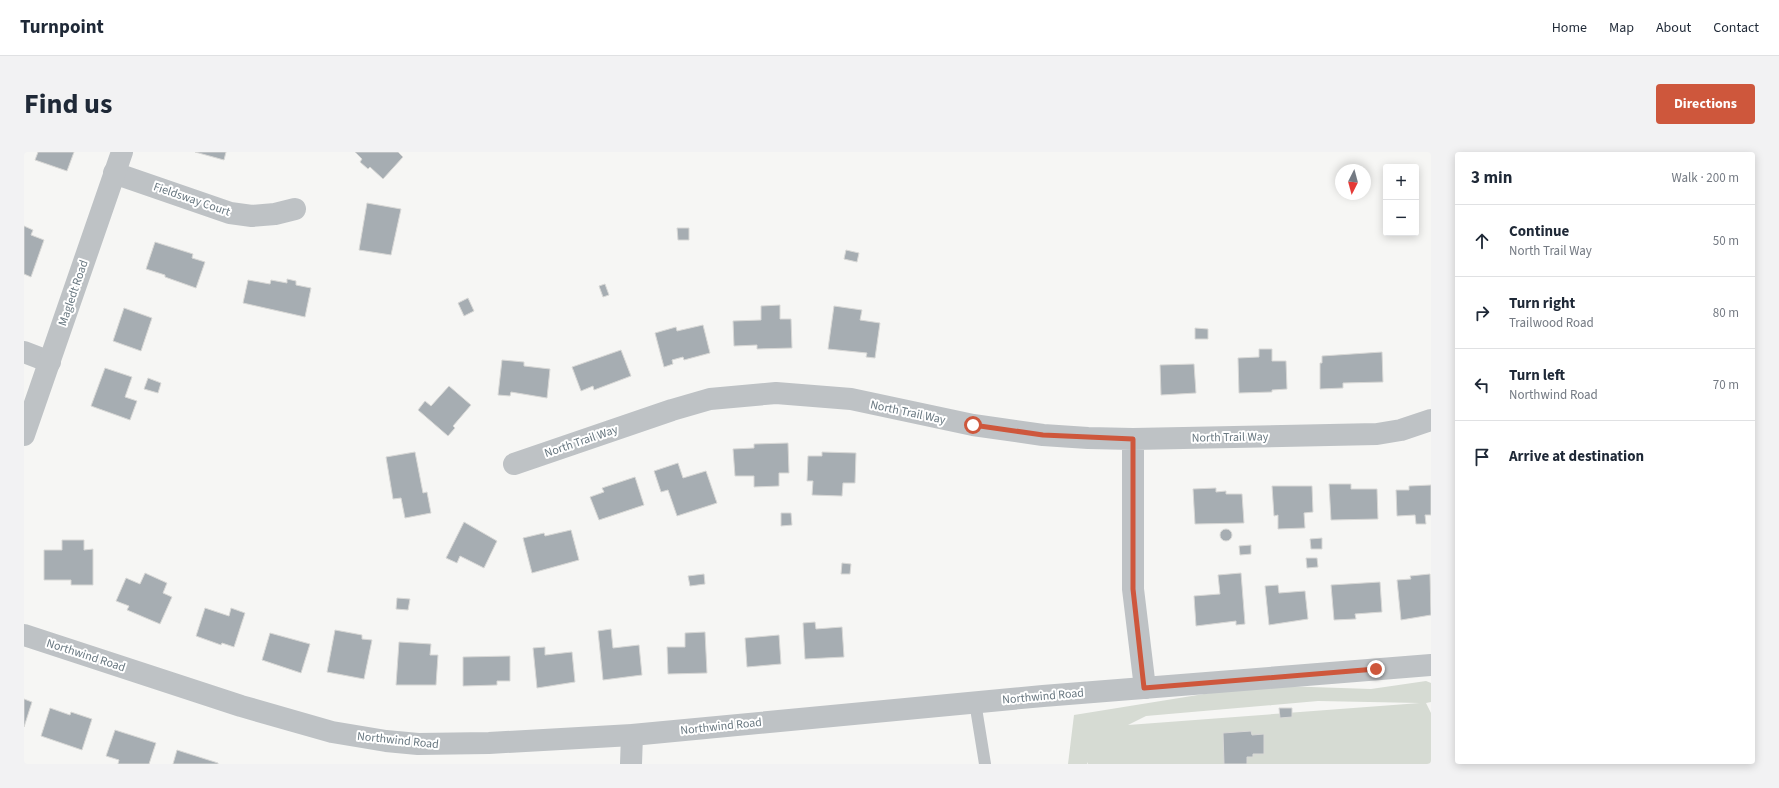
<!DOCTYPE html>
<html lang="en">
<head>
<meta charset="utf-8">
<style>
  body { margin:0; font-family:"Source Sans 3",sans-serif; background:#f2f2f3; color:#1f2937 }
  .controls { position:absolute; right:12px; top:12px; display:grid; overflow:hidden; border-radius:4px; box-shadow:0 2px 10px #0003 }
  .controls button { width:36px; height:36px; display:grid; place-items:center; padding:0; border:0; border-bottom:1px solid #e0e1e3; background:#fff; color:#1f2937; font:20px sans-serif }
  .compass { position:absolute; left:1311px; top:12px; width:36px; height:36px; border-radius:50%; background:#fff; box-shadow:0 2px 10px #0003; rotate:186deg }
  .stop { position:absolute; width:12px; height:12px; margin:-9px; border:3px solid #ce573c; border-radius:50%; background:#fff }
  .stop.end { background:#ce573c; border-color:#fff; box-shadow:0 1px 4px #0008 }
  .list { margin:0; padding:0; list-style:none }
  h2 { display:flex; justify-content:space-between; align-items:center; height:52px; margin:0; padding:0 16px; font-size:17px }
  h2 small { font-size:13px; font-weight:400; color:#747a83 }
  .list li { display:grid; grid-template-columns:26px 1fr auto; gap:12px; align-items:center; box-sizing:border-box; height:72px; padding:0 16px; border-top:1px solid #e0e1e3 }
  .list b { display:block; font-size:15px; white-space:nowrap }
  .list p { margin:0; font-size:13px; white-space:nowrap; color:#747a83 }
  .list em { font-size:13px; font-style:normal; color:#747a83 }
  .icon { flex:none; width:22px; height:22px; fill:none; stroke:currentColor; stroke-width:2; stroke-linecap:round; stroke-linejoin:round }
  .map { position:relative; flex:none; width:1407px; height:612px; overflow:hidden; border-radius:4px }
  header { display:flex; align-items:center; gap:24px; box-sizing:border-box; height:56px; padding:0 20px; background:#fff; border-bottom:1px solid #e0e1e3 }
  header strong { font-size:19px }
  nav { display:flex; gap:22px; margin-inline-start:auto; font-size:14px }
  .intro { display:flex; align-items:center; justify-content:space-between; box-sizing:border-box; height:96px; padding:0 24px }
  h1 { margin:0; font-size:28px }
  .button { padding:10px 18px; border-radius:4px; background:#ce573c; color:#fff; font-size:14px; font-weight:700 }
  main { display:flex; gap:24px; padding:0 24px }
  aside { flex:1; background:#fff; border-radius:4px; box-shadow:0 2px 10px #0003 }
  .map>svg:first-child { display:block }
</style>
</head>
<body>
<header>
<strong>Turnpoint</strong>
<nav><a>Home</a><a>Map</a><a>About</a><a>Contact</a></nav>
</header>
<div class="intro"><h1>Find us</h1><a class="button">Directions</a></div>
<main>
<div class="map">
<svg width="1407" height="612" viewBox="0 0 1407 612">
  <rect width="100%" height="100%" fill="#f6f6f4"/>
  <path fill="#d6dbd3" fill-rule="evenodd" d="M1402,529l5,2v19l-5,1 5,10v51h-343l-1,-2v2h-19l6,-49 161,-26 46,-3 90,3zM1294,549l102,2 -292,22 18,-9z"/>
  <path fill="#a6adb2" stroke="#d8d8d6" d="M14,0h36l-7,19 -32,-11z
    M171,0h31l-2,8z
    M331,0h43l5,5 -20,22 -13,-12 -2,2 -8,-7 2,-3z
    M343,51l34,6 -10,46 -32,-5z
    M0,74l9,4 -2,5 13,5 -13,37 -7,-3z
    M653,76h12v12h-11z
    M131,90l38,12 -1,4 13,4 -9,26 -31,-11v-2l-19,-6z
    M822,98l13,3 -2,9 -13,-3z
    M263,127l9,2v4l15,3 -6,29 -62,-14 5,-23 22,4 1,-4 16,3z
    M581,132l4,11 -6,2 -4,-11z
    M444,146l6,13 -10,5 -6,-13z
    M756,153v14h11l1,29 -35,1v-4l-23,1 -1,-25 28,-1v-14z
    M810,154l28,4 -2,10 20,3 -5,35 -9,-1 1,-4 -39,-4z
    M100,156l28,10 -11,33 -28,-10z
    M679,173l7,28 -26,7 -1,-3 -11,3 1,4 -9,3 -9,-34 21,-6 1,4z
    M1171,176l13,1v10h-13z
    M1235,197h13v12h14l1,28 -15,1v2l-33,1 -1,-35 21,-1z
    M597,198l10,26 -37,14 -1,-4 -12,5 -9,-24z
    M1358,200l1,30 -40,1v5l-23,1v-26h2v-7z
    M478,208l22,2v4l26,3 -3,29 -36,-6 -1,4 -12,-1z
    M1170,212l2,29 -35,2 -1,-30z
    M81,216l27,9 -7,20 12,4 -7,19 -39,-14z
    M124,226l13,5 -3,10 -14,-4z
    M425,234l22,19 -18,21 2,2 -7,8 -30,-26 7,-9 6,5z
    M764,291l1,30h-10v13l-25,1v-11h-19l-2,-27 21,-1v-4z
    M391,300l8,41 4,-1 4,21 -26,5 -4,-20 -8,1 -7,-42z
    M798,300l34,1 -1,30h-12l-1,13 -30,-1 1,-14h-6l1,-25h14z
    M654,311l5,15 23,-7 11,32 -40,13 -9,-26 -7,2 -7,-21z
    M611,325l9,28 -45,15 -9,-23 14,-5 -2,-4z
    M1305,332h22v5h26l1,30 -47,1z
    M1407,333v30h-6l1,9h-10l-1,-9 -18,1 -1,-26h13v-4z
    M1248,334h40l1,26 -9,1 1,15 -27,1v-14l-4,1z
    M1192,336v4l10,-1v3h16l2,29 -49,1 -2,-35z
    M757,361h10l1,12 -11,1z
    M440,370l33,19 -13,27 -24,-12 -3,7 -11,-5z
    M1196 383a6 6 0 1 1 12 0a6 6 0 1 1-12 0Z
    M547,378l8,30 -47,13 -9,-35 21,-5 1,3z
    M1298,386v11h-11l-1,-10z
    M38,388h22v10l9,-1v36h-22v-5h-27v-30h18z
    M1227,393v9l-11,1 -1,-9z
    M1282,406h11l1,9 -11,1z
    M818,411l9,1 -1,10h-9z
    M121,421l22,10 -4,10 9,4 -12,27 -33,-14 2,-4 -13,-5 10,-23 14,6z
    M1217,421l4,51 -9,1v-4l-40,5 -2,-30 26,-2 -2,-19z
    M680,422l1,10 -15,2 -2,-10z
    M1406,422l1,41 -30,5 -4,-40 14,-1 -1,-3z
    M1356,430l2,30 -27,2 1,5 -22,1 -3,-35z
    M1254,433l1,8 26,-2 3,28 -39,6 -4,-39z
    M373,446l13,1 -2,11 -12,-1z
    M181,456l24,8 2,-8 14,5 -11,34 -12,-4 -1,2 -25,-9z
    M791,470l1,7 26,-2 2,30 -39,2 -2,-36z
    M587,477l2,19 26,-3 3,30 -39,5 -5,-49z
    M311,478l27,5v4l10,1 -8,39 -37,-7z
    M681,480l2,41 -39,1 -1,-27h18v-14z
    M246,481l40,11 -9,29 -39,-13z
    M755,483l2,29 -34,3 -2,-29z
    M375,490l32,2 -1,11h8l-2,30h-40z
    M521,495v8l27,-3 3,30 -38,6 -4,-40z
    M486,504v25h-13v4l-34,1v-29z
    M0,547l8,3 -8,25z
    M26,556l20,7 1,-3 21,7 -10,31 -41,-14z
    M1255,556h13v9l-12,1z
    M91,578l41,13 -7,21h-31l1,-4 -13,-4z
    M1227,579l1,4 12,-1v20h-11v3h-6v7h-23l-1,-31z
    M153,598l41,13v1h-45z"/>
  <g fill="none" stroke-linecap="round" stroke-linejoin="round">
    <path stroke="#bec2c5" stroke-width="12" d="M951,550l10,62"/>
    <path stroke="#bec2c5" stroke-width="22" d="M90,21l116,40 22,3 23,-2 20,-5
      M0,200l26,10
      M1109,287v150l12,99
      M490,312l158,-54 38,-11 66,-6 75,6 122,26 70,10 45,3 45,1 244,-5 24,-4 30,-10
      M607,612l1,-29"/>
    <path stroke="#bec2c5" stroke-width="22" d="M0,283l98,-283
      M0,483l217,71 91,26 54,9 32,3 71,-1 143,-8 411,-39 388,-31"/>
  </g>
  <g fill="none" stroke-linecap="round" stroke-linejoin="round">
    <path stroke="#ce573c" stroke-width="5" d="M949,273l70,10 90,4v150l11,99 232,-19"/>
  </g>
  <g text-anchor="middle" stroke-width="4" stroke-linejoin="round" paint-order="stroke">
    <g font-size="12" fill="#697881" stroke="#fff">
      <text transform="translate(168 47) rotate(19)" y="4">Fieldsway Court</text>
      <text transform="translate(49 141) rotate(-71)" y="4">Magledt Road</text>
      <text transform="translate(884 260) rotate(12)" y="4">North Trail Way</text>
      <text transform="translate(1206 285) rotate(-1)" y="4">North Trail Way</text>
      <text transform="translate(557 289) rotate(-19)" y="4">North Trail Way</text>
      <text transform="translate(62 503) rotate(18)" y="4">Northwind Road</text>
      <text transform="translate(1019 544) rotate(-5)" y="4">Northwind Road</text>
      <text transform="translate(697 574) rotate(-6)" y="4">Northwind Road</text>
      <text transform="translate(374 588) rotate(6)" y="4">Northwind Road</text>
    </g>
  </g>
</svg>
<div class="controls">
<button>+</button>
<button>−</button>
</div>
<svg class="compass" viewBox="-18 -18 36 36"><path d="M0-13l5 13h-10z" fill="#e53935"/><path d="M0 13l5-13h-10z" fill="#747a83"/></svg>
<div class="stop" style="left:949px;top:273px"></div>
<div class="stop end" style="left:1352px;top:517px"></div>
</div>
<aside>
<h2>3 min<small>Walk · 200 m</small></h2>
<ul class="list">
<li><svg class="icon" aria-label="ahead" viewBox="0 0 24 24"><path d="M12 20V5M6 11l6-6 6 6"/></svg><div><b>Continue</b><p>North Trail Way</p></div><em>50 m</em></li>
<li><svg class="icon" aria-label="right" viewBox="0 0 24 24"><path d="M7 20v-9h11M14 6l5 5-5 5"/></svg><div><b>Turn right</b><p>Trailwood Road</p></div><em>80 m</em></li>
<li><svg class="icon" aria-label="left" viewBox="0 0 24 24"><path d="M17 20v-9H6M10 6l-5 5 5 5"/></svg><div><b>Turn left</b><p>Northwind Road</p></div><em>70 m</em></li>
<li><svg class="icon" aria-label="arrive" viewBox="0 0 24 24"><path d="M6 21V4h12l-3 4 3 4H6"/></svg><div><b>Arrive at destination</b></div></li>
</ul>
</aside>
</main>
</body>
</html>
